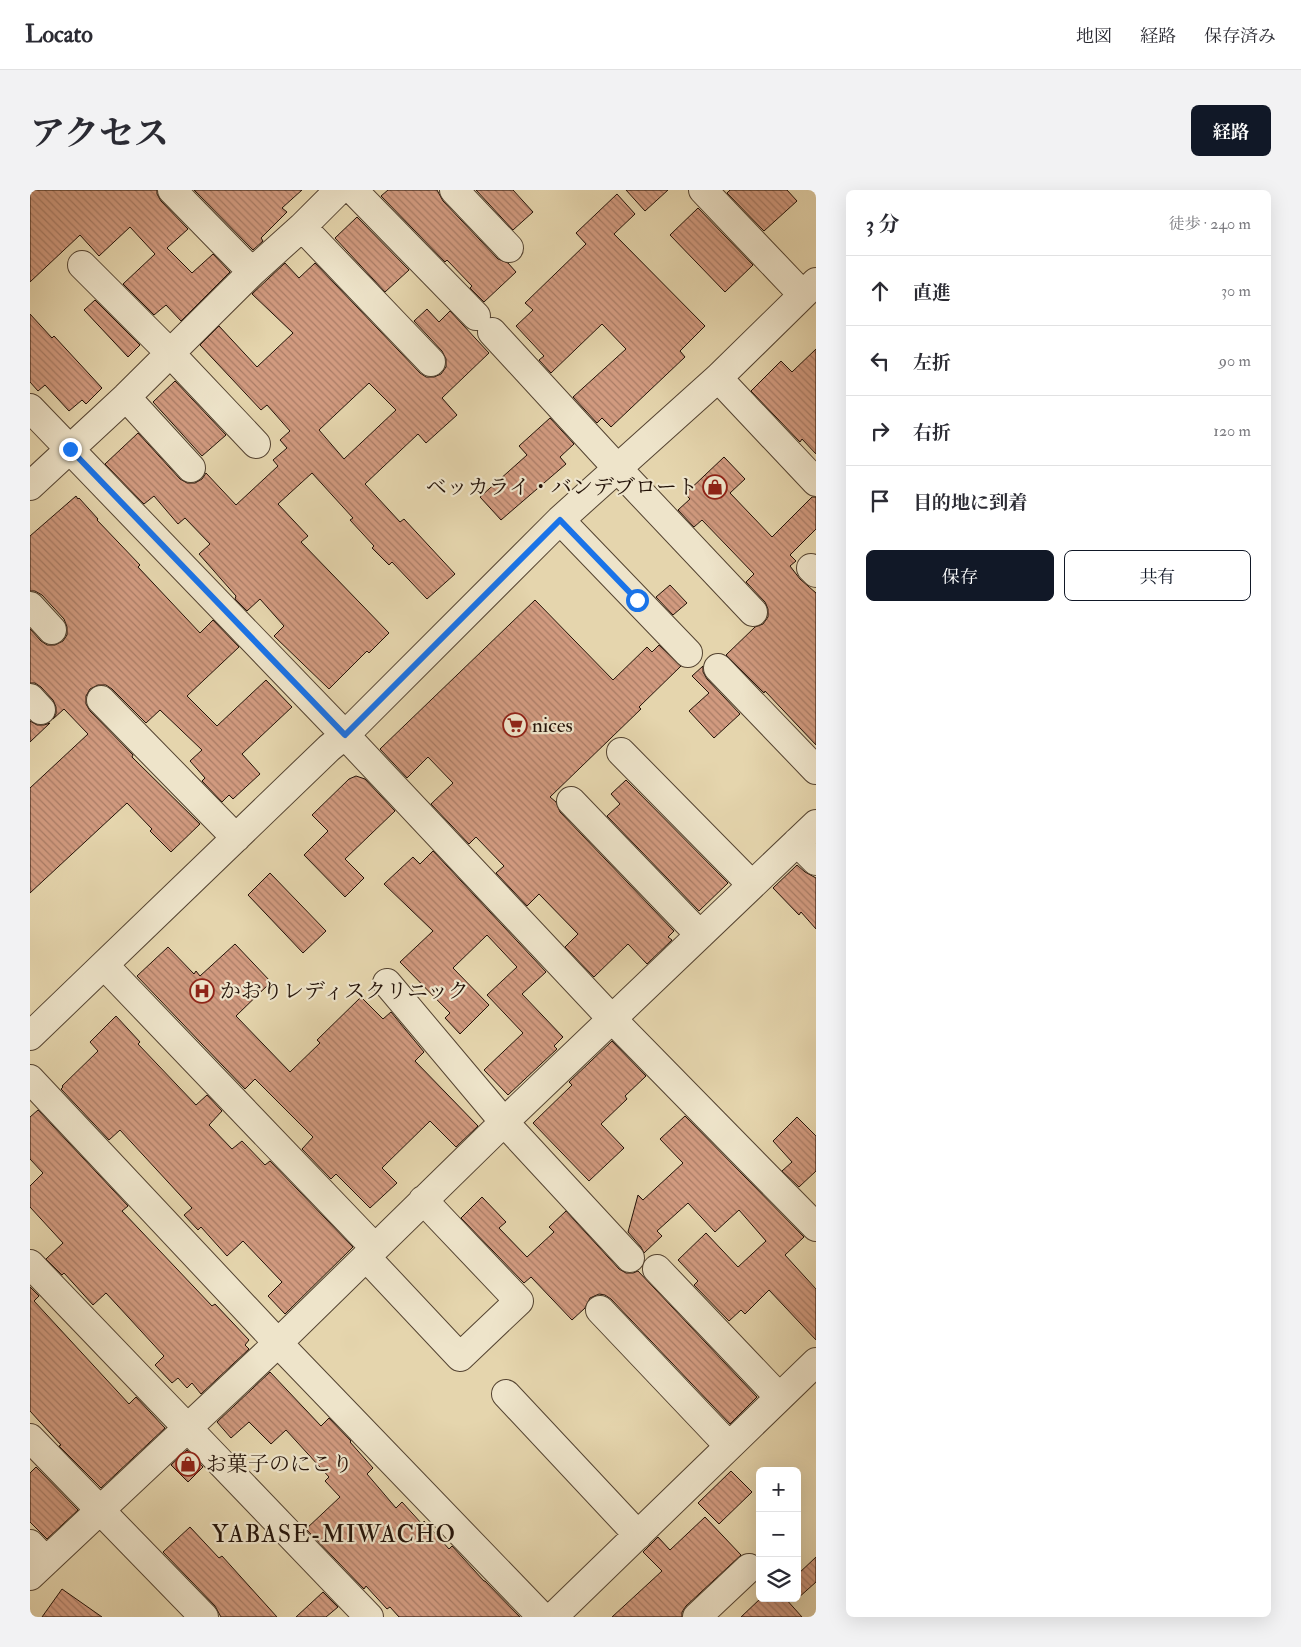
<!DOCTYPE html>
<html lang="ja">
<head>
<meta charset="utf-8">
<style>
  body { margin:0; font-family:"IM FELL Double Pica","Noto Serif JP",serif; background:#f2f2f3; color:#2b2b33 }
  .controls { position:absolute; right:15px; bottom:15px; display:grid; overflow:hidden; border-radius:8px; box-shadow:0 5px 20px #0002 }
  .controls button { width:45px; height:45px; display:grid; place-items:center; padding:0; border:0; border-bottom:1px solid #e1e1e2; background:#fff; color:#2b2b33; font:25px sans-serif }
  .stop { position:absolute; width:15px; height:15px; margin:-11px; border:4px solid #1a73e8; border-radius:50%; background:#fff }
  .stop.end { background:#1a73e8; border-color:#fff; box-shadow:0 1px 5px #0008 }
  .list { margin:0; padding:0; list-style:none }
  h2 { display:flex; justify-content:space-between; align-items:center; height:65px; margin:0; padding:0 20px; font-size:21px }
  h2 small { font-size:16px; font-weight:400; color:#7c7c81 }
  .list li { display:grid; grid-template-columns:32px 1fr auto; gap:15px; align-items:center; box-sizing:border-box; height:70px; padding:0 20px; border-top:1px solid #e1e1e2 }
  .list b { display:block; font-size:19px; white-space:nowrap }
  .list em { font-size:16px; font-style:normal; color:#7c7c81 }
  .actions { display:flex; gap:10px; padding:15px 20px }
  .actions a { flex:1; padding:11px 0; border:1px solid #111827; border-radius:8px; text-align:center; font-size:18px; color:#111827 }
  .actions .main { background:#111827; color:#fff }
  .icon { flex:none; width:28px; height:28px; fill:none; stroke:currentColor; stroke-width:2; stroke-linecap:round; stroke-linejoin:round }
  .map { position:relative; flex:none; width:786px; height:1427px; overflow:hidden; border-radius:8px }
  header { display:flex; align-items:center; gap:30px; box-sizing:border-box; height:70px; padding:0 25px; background:#fff; border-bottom:1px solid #e1e1e2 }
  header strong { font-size:24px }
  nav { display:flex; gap:28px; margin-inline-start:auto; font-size:18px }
  .intro { display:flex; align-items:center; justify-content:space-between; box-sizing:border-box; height:120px; padding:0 30px }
  h1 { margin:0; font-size:35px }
  .button { padding:12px 22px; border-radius:8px; background:#111827; color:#fff; font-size:18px; font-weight:700 }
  main { display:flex; gap:30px; padding:0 30px }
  aside { flex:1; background:#fff; border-radius:8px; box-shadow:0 5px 20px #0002 }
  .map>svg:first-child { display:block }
</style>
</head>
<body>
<header>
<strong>Locato</strong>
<nav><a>地図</a><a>経路</a><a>保存済み</a></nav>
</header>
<div class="intro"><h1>アクセス</h1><a class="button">経路</a></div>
<main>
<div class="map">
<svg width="786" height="1427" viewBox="0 0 786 1427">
  <defs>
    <pattern id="building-back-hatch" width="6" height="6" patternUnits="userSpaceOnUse" patternTransform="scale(1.25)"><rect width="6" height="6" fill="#d19a7f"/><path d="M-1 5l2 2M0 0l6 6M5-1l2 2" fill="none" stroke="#a97c66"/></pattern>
  </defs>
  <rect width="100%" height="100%" fill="#e5d5ad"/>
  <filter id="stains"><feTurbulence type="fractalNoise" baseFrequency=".004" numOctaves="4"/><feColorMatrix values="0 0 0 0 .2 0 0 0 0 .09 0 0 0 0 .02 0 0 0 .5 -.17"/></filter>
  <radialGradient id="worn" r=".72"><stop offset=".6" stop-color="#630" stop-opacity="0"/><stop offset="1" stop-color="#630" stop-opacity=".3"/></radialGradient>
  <path fill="url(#building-back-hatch)" stroke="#231208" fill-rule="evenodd" d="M0,0h127v4l4,7 27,28 -21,19 25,25 21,-19 17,18 -49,49 -15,-16 -12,10 -31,-31 32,-30 -25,-27 -31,29 -19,-21 -50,47z
    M164,0h108l-20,18 5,4 -26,26 2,3 -10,9z
    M358,0h49l6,11 55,58 10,4 8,9 -32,30 -14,-14 2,-2 -25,-26 -2,2 -64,-66z
    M446,0h37l20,22 -20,18z
    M596,0h42l-23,21z
    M700,0h57l10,11 -33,30 -37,-38z
    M587,4l18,20 -21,20 91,92 -25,25 5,6 -74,70 -9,-9 -5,5 -24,-26 53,-48 -24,-25 -51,49 -12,-13 5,-4 -28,-30 17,-16 -8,-7 61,-59 -10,-11z
    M668,18l55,57 -28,27 -55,-57z
    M327,27l52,53 -24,22 -50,-54z
    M255,73l14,15 16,-15 105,110 6,4h8l7,-3 5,-7v-8l-4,-8 -28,-30 13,-12 12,13 11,-11 39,42 -47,45 15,17 -31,28 -8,-9 -53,50 35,38 4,-3 51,55 -28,25 -35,-37 -3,3 -17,-17 2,-2 -24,-26 3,-2 -41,-45 -34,31 30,32 -7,6 88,91 -20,20 -2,-2 -38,38 -55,-53 10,-10 -24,-27 -13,12 -12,-12 1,-3 -37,-42 11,-10 -25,-26 -7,6 -24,-28 -10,8 -39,-40 33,-31 42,46 7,4h8l7,-4 4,-6 30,32 42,-39 -5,-6 14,-12 -7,-8 10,-9 -23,-26 -6,5 -61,-65 19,-19 38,41 36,-34 -41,-39zM339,193l27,27 -52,49 -25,-29z
    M65,110l45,45 -12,12 -44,-47z
    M0,124l22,24 2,-2 48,52 -16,16 -4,-4 -13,11 -24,-26 -7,6 -8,-9z
    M786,159v105l-14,-15 -2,3 -49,-51 30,-30 11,11z
    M145,191l51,54 -24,21 -49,-54z
    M520,228l24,26 -14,13 6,7 -65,56 -21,-23 47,-42 -8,-9z
    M694,267l21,22 -15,14 42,44 40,-40h4v32l-26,26 6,6 -6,5 10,13 16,14v152l-51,-54 -1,2 -38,-38 29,-28 8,-3 5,-7v-8l-3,-7 -19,-20 8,-8 -52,-54 -8,7 -16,-17 12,-11 -5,-5z
    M46,306l2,3 1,-1 19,21 -1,1 43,45 -2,2 62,66 13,-13 26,27 -52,49 30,30 49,-46 26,27 -50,47 18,20 -27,25 -4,-4 -7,7 -20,-21 3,-3 -15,-17 12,-11 -42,-40 -14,13 -34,-34 -6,-4h-8l-8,4 -4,7v8l4,7 43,44 -1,2 68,67 -29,28 -21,-21 2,-2 -25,-26 -97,90v-105l58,-54 -24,-25 -11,10 3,-5v-7l-3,-7 -12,-13 -6,-4h-5v-54l11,12 6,4h8l8,-4 4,-6v-8l-3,-8 -22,-24 -7,-4h-5v-55z
    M640,395l17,18 -14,12 -17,-18z
    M505,410l78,80 34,-33 5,5 7,-7 22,21 -42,41 2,2 -91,88 6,5 4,10 114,119 -6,6 4,3 -25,24 -19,-20 -34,33 -29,-30 13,-13 -39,-40 -12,12 -31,-33 8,-7 -28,-29 -7,7 -38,-40 22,-21 -25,-26 -21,21 -27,-29z
    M673,476v6l4,7 33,35 -26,24 -25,-27 20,-18 -17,-17z
    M0,531l7,4h7l6,-2 -20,19z
    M326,586l9,3 30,32 -50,48 19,19 -19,19 -41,-42 24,-24 -16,-16 37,-36z
    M596,590l102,103 -29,28 -92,-95 13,-12 -9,-10z
    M403,661l113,121 -24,22 41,43 -9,9 3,3 -49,46 -24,-25 39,-37 -36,-38 30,-28 -30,-32 -34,33 36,37 -29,29 -15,-16 5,-5 -50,-51 33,-31 -49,-47 29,-27 7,7z
    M767,675l8,7 11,6v51l-15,-17 -2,3 -26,-27z
    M240,683l56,58 -23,22 -55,-58z
    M205,754l36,38 -35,34 54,56 30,-29 -3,-3 44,-43 22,22 8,-7 33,40 -9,9 63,65 -22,21 -26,-26 -48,47 15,15 -27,25 -34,-34 -5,5 -29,-30 11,-12 -58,-58 -10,10 -108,-113 31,-29 26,27 2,-3 4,5z
    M86,826l24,26 -2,2 58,61 11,-10 15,16 -13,14 23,24 10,-8 23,24 5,-4 83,86 -68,67 -17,-18 14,-14 -39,-41 -16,15 -26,-29 -3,3 -14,-15 8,-7 -72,-78 -11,10 -48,-51 2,-2 -1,-1 36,-35 -8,-9z
    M582,851l34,35 -21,20 2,3 -26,25 23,24 -35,33 -56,-58 39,-38 -3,-3z
    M8,920l90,96 -6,5 90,95 3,-2 34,36 -4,5 4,4 -48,45 -9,-11 -5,5 -9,-10 -6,5 -17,-18 9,-9 -58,-63 -13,12 -29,-32 -2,2 -16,-16 17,-16 -33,-36v-21l13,-13 -13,-14v-42z
    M655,926l119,121 -19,18 31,34v51l-47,-50 -24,24 -4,-4 -12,11 -35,-36 4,-4 -20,-21 28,-27 32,34 28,-26 -27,-31 -24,22 -27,-29 -31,28 5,5 -18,17 -3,-6 -13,-15 10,-37 5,5 40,-37 -23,-24z
    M767,927l19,19v35l-17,16 -17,-16 10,-9 -19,-21z
    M452,1007l24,25 -7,6 28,29 27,-25 -5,-5 17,-16 53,58 7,4h7l5,-2 119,126 -27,27 -119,-125 -6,-4 -6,-1 -9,4 -5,10 -13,12 -41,-43 -7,6 -63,-65z
    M0,1097l9,9 -5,5 95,103 7,-7 29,31 -64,60 -42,-42 2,-1 -31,-34z
    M240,1182l51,54 8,-8 22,23 -1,1 23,26 -6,6 29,34 6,-6 20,22 2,-3 25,28 3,-3 32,35h1l35,36h-121l-9,-10 -3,2 -21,-23 -2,3 -58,-60 34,-32 -15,-16 4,-4 -43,-47 -15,14 -22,-22 -18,16 -14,-16z
    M157,1260l16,17 -15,15 -17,-17z
    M6,1277l42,43 -31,29 -17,-17v-49z
    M701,1281l21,21 -33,32 -21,-21z
    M675,1327l36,38 -55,51 -4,6v5h-70l50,-46 -19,-19 15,-15 12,13z
    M160,1337l29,31 3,-2 55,61h-56l-6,-11 -52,-54z
    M786,1367v25l-19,17v-24z
    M32,1399l40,28h-60z
    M293,1402l15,15 -12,10h-30z
    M731,1408h24l17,19h-61z"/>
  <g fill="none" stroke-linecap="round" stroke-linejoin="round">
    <g stroke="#544331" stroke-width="30">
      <path id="minor" d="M142,0l80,82
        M323,0l123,126
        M424,0l55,58
        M673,0l99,104
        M272,37l129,135
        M52,75l88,88 86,91
        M462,142l126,137 135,143
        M688,188l98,104
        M96,207l65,71
        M0,218l315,327 267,284 204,208
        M0,296l96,-89 126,-125 50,-45 37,-37
        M530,330l128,133
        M781,378l5,5
        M0,416l22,24
        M688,478l98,102
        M0,508l11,12
        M71,510l135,138
        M591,562l131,133
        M541,611l129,134
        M767,652l19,19
        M74,775l271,283
        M357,793l117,139 126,136
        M0,846l299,-288 16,-13 215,-215 158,-142 98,-96
        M0,889l248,264 264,274
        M336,1067l94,100 59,-56 -96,-101
        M0,1074l339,353
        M627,1079l122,128
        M570,1120l129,136
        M476,1204l132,141
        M0,1248l174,179
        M0,1354l16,17
        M0,1386l248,-233 226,-221 312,-298
        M523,1427l263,-255
        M667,1427l52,-49"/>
    </g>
    <use href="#minor" stroke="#eee4ca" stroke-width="28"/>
  </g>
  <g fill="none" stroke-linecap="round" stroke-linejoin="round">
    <path stroke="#1a73e8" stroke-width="6" d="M40,259l275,286 215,-215 77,80"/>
  </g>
  <defs>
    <g id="shop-ring" transform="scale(1.25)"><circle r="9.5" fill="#eee4ca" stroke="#8f2418" stroke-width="1.5"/><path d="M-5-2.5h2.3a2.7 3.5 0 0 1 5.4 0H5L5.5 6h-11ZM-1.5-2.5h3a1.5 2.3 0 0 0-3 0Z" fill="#8f2418"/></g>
    <g id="supermarket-ring" transform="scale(1.25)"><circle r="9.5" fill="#eee4ca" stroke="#8f2418" stroke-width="1.5"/><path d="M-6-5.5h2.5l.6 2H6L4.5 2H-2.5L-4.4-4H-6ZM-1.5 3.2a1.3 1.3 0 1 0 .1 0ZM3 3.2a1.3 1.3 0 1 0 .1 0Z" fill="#8f2418"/></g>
    <g id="hospital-ring" transform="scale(1.25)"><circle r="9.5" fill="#eee4ca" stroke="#8f2418" stroke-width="1.5"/><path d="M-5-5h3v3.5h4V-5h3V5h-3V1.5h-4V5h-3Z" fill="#8f2418"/></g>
  </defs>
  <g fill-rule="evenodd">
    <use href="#shop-ring" x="685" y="297"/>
    <use href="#supermarket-ring" x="485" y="535"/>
    <use href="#hospital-ring" x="172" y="801"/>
    <use href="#shop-ring" x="158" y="1274"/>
  </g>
  <g text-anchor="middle" stroke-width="4.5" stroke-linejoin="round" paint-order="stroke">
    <g font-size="21" fill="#231208" stroke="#eee4ca" text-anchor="start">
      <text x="668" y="304" text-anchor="end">ベッカライ・バンデブロート</text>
      <text x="502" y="542">nices</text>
      <text x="190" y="808">かおりレディスクリニック</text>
      <text x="176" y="1281">お菓子のにこり</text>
    </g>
    <g font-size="24" letter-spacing="1" fill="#231208" stroke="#eee4ca">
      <text x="304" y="1352">YABASE-MIWACHO</text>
    </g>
  </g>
  <rect width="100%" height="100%" filter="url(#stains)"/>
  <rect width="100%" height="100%" fill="url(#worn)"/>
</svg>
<div class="controls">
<button>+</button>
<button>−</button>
<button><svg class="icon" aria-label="layers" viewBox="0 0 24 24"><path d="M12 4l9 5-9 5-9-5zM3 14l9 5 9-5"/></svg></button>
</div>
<div class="stop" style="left:607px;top:410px"></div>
<div class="stop end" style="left:40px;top:259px"></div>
</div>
<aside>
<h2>3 分<small>徒歩 · 240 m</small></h2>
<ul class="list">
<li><svg class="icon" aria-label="ahead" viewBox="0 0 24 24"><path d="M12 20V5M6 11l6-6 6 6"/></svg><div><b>直進</b></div><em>30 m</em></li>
<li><svg class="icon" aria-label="left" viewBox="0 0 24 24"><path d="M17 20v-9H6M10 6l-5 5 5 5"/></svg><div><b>左折</b></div><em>90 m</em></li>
<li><svg class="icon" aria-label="right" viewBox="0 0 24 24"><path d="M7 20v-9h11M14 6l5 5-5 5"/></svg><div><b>右折</b></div><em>120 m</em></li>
<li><svg class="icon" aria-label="arrive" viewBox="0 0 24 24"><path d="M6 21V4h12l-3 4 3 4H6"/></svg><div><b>目的地に到着</b></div></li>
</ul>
<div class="actions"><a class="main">保存</a><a>共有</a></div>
</aside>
</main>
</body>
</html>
